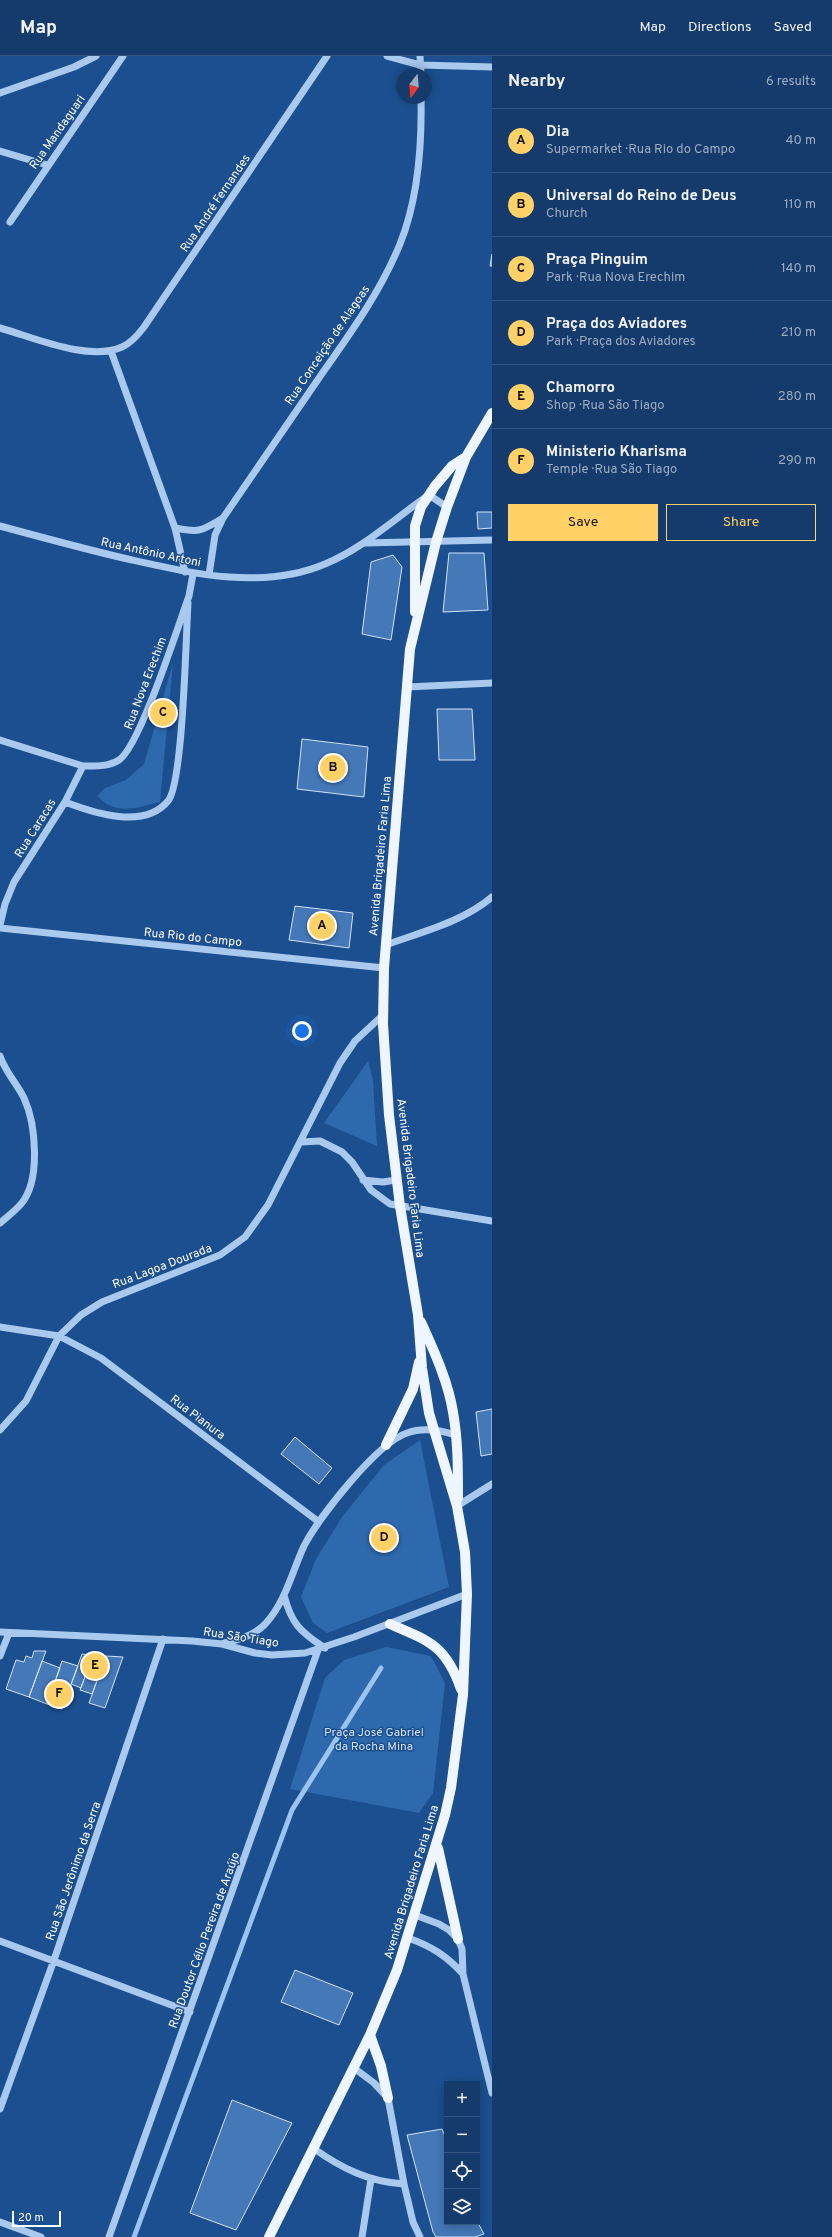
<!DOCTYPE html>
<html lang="en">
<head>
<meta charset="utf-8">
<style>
  body { margin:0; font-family:Overpass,sans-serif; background:#214673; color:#f1f3f6 }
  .controls { position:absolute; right:12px; bottom:12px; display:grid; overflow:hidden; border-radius:0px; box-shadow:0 2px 10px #0003 }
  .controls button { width:36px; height:36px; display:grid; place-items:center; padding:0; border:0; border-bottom:1px solid #33557e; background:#143b6b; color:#f1f3f6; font:20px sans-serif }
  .compass { position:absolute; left:396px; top:12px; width:36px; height:36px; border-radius:50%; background:#143b6b; box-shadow:0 2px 10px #0003; rotate:196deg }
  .scale { position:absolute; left:12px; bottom:10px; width:49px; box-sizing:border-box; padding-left:4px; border:2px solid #fff; border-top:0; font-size:11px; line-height:14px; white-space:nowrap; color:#fff; -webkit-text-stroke:3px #1b4f8f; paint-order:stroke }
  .you { position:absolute; left:302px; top:975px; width:14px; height:14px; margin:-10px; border:3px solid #fff; border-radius:50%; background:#1a73e8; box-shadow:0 0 0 6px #1a73e833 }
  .badge { display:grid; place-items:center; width:26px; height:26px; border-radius:50%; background:#ffd166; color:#111; font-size:13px; font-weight:700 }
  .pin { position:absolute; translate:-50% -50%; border:2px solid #fff; box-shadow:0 1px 4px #0006 }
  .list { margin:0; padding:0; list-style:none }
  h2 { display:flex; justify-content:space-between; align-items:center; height:52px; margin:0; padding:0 16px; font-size:17px }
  h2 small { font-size:13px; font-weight:400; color:#9dadc1 }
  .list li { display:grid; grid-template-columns:26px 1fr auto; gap:12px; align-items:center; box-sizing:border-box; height:64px; padding:0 16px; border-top:1px solid #33557e }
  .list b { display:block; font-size:15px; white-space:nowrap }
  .list p { margin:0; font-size:13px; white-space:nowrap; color:#9dadc1 }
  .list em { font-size:13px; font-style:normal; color:#9dadc1 }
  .actions { display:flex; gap:8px; padding:12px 16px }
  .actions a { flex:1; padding:9px 0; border:1px solid #ffd166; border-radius:0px; text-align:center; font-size:14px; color:#ffd166 }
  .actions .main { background:#ffd166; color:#111 }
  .icon { flex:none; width:22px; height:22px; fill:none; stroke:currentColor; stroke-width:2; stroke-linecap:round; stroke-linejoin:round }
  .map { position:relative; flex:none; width:492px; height:2181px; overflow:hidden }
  header { display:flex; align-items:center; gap:24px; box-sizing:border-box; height:56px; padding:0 20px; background:#143b6b; border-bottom:1px solid #33557e }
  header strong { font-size:19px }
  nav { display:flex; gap:22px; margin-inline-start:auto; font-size:14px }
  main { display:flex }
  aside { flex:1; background:#143b6b }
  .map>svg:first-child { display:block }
</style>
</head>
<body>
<header>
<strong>Map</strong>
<nav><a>Map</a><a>Directions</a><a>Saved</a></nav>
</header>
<main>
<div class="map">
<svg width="492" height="2181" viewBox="0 0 492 2181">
  <rect width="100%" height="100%" fill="#1b4f8f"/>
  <path fill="#2e69ad" d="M173,607l-13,139c-25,6 -43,14 -63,-6l8,-8 21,-8 18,-16z
    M368,1005l5,19 4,66 -53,-23z
    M420,1384l29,147 -122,46 -14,-10 -12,-26 15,-38 26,-42 42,-52z
    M386,1591l45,9 14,27 -12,110 -14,20 -129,-24 35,-111 19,-18z"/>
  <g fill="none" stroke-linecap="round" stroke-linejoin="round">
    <path stroke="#9cc4f0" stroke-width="5" d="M134,2181l158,-427 89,-142"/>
  </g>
  <path fill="#4478b7" stroke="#cfe3fa" d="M492,198v12h-2z
    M477,456h15v16l-14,1z
    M449,497h35l4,57 -45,2z
    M393,499l9,12 -11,73 -29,-6 9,-72z
    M437,653h35l3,51h-36z
    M302,683l66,8 -4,50 -67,-8z
    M295,850l58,7 -4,35 -60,-8z
    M492,1353v45l-11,2 -5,-44z
    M295,1381l37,31 -13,16 -38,-30z
    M34,1595h12l-17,46 -23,-8 10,-29 8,2 2,-6 6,2z
    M82,1598l11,1 -12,33 -10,-4z
    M93,1599l13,1 -14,38 -12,-4z
    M106,1600l17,1 -18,51 -16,-5z
    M42,1605l18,7 -13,36 -18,-7z
    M62,1605l16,5 -16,43 -15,-5z
    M295,1914l58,23 -14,32 -58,-23z
    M232,2044l60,23 -56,107 -46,-17z
    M442,2073l5,13v80l30,-1 7,13 -9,3h-39l-3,-5 -26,-97z"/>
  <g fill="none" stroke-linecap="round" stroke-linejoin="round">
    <path stroke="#a9c9ee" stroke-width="7" d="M387,0l33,9 72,2
      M420,0l1,18
      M0,37l74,-26 22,-11
      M0,95l47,14
      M10,166l113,-166
      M0,272c33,9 88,34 122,19 9,-4 16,-12 22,-20l183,-271
      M111,295l64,177 10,44
      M0,470c44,12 88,24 132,34 62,14 132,30 193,4 39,-16 70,-46 104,-69l18,12
      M175,472c25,5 26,3 48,-10
      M365,487l127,-3
      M209,519l6,-40 8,-17c32,-47 64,-93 96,-140 30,-43 61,-85 81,-134 18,-45 22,-98 21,-146
      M407,631l85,-4
      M0,684l83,26c12,0 25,1 36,-6 21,-14 59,-134 70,-164l4,-22
      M65,746c29,11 79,28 103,-1 15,-17 18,-166 20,-198
      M0,869l5,-21 9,-22 51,-80 18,-36
      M0,872l384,40
      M386,889c35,-13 77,-23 106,-48
      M0,1000c5,15 17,28 24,42 12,26 17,83 -3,106 -6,7 -14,13 -21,19
      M301,1086l19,-1 22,11 10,10 19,28 19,14 102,17
      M363,1124l20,2 13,-2
      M0,1271l59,9 42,22 218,164
      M0,1374l26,-29 33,-65 22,-21 21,-13 118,-47 25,-18 23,-32 72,-142 15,-22 28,-26
      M457,1450l35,-22
      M284,1539c7,28 16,37 41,53
      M0,1576l192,9 30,3 33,9 17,2 33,-2 49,-16 113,-43
      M224,1587c16,-3 32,-8 43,-21 19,-22 25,-50 37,-76 15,-29 73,-103 103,-113 16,-6 33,-3 48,2
      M0,1600l9,-23
      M415,1859l24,9 10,6 9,9 4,10 1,25 29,119
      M408,1882c23,8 39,18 55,36
      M0,1885l190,71
      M354,2012l20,15 14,15 16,86 9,38 7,15
      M0,2053l54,-149 109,-321
      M313,2092c28,20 56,34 91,36
      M0,2166l41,15
      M109,2181l209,-587
      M362,2181l9,-58"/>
    <path stroke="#f0f6ff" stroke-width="10" d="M415,556v-86l6,-19 14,-21 17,-20 14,-9
      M421,1266c13,29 27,59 32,90 5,28 5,57 5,86
      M386,1389l27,-56 6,-27
      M390,1568c40,17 56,22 71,65
      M438,1792l20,91
      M370,1979l11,31 7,32
      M269,2181l101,-202 27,-65 48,-155 6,-27 12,-93 4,-101 -2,-42 -8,-46 -28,-93 -7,-45 -4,-53 -18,-109 -11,-91 -6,-91 1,-56 26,-319 26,-107 11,-35 19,-50 26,-44"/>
  </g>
  <g text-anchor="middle" stroke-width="3" stroke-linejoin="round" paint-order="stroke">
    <g font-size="12" fill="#fff" stroke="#1b4f8f">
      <text transform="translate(57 76) rotate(-55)" y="4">Rua Mandaguari</text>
      <text transform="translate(215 147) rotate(-56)" y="4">Rua André Fernandes</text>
      <text transform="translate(327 289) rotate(-56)" y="4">Rua Conceição de Alagoas</text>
      <text transform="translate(151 496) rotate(12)" y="4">Rua Antônio Artoni</text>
      <text transform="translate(145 627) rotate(-69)" y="4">Rua Nova Erechim</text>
      <text transform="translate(35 772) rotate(-58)" y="4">Rua Caracas</text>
      <text transform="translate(380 800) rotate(-85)" y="4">Avenida Brigadeiro Faria Lima</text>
      <text transform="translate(193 881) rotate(6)" y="4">Rua Rio do Campo</text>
      <text transform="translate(411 1122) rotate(83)" y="4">Avenida Brigadeiro Faria Lima</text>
      <text transform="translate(162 1210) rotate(-21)" y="4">Rua Lagoa Dourada</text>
      <text transform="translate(198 1361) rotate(37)" y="4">Rua Pianura</text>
      <text transform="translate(241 1581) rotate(9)" y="4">Rua São Tiago</text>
      <text transform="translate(73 1815) rotate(-71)" y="4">Rua São Jerônimo da Serra</text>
      <text transform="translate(411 1826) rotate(-73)" y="4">Avenida Brigadeiro Faria Lima</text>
      <text transform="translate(204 1884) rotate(-70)" y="4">Rua Doutor Célio Pereira de Araújo</text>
    </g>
    <g font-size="12" fill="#cfe3fa" stroke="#1b4f8f">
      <text x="374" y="1680">Praça José Gabriel<tspan x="374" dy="14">da Rocha Mina</tspan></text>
    </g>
  </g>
</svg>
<div class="controls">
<button>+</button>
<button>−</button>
<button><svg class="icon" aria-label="locate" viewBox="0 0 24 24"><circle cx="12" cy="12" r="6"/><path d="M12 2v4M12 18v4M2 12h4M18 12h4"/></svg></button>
<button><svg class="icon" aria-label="layers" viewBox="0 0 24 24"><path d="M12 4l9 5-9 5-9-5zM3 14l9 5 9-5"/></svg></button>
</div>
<svg class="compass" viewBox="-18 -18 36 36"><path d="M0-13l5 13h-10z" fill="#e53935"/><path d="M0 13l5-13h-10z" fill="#9dadc1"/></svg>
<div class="scale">20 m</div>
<div class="you"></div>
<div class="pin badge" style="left:322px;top:870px">A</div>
<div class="pin badge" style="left:333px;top:712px">B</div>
<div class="pin badge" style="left:163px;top:657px">C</div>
<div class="pin badge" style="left:384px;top:1482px">D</div>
<div class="pin badge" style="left:95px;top:1610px">E</div>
<div class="pin badge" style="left:59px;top:1638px">F</div>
</div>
<aside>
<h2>Nearby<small>6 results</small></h2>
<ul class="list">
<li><span class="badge">A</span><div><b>Dia</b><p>Supermarket · Rua Rio do Campo</p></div><em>40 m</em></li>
<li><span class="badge">B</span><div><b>Universal do Reino de Deus</b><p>Church</p></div><em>110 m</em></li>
<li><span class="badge">C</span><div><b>Praça Pinguim</b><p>Park · Rua Nova Erechim</p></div><em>140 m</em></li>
<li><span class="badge">D</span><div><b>Praça dos Aviadores</b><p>Park · Praça dos Aviadores</p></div><em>210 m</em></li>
<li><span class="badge">E</span><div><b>Chamorro</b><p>Shop · Rua São Tiago</p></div><em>280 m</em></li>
<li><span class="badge">F</span><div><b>Ministerio Kharisma</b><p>Temple · Rua São Tiago</p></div><em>290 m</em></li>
</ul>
<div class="actions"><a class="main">Save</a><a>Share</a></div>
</aside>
</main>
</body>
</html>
